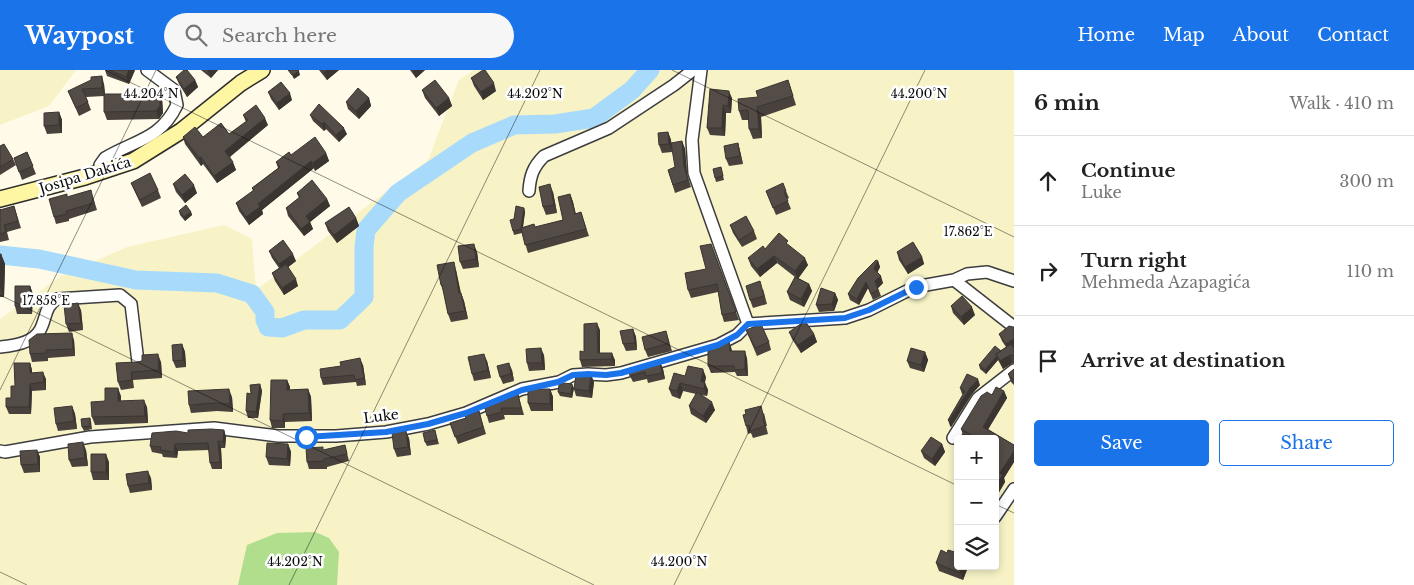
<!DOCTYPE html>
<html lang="en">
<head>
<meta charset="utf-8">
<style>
  body { margin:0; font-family:"Libre Baskerville",serif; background:#f6f6f6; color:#222 }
  .controls { position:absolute; right:15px; bottom:15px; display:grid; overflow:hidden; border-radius:5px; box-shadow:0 2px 8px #0003 }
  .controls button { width:45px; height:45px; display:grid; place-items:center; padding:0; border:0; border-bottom:1px solid #e0e0e0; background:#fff; color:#222; font:25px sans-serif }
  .stop { position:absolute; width:15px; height:15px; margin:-11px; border:4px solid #1a73e8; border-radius:50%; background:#fff }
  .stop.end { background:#1a73e8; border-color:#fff; box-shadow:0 1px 5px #0008 }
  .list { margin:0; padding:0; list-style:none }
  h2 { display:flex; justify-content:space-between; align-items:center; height:65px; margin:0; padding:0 20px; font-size:21px }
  h2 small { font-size:16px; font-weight:400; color:#767676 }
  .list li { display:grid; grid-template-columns:32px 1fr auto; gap:15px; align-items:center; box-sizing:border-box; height:90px; padding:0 20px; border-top:1px solid #e0e0e0 }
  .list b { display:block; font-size:19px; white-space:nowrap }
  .list p { margin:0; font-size:16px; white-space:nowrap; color:#767676 }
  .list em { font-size:16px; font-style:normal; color:#767676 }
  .actions { display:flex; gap:10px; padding:15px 20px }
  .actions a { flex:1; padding:11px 0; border:1px solid #1a73e8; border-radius:5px; text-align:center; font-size:18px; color:#1a73e8 }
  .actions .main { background:#1a73e8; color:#fff }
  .icon { flex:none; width:28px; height:28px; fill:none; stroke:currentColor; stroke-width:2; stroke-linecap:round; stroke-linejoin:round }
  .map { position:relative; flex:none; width:1014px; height:515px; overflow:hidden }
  header { display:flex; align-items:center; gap:30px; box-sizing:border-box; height:70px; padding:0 25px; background:#1a73e8; color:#fff }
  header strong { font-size:24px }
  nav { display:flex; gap:28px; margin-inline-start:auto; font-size:18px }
  .search { width:350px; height:45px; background:#f6f6f6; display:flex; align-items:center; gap:12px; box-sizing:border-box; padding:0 18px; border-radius:28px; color:#767676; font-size:19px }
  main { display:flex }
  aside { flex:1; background:#fff }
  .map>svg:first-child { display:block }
</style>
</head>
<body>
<header>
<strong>Waypost</strong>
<div class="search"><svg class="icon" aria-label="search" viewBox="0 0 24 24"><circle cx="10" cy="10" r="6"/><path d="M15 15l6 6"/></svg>Search here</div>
<nav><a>Home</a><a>Map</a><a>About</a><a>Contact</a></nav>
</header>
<main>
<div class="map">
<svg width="1014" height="515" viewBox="0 0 1014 515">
  <rect width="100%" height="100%" fill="#fffbe8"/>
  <path fill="#f7f3c6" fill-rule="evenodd" d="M0,0h76l-27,36 -49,19z
    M474,0h540v515h-1014v-266l61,-43 66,-29 97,-22 28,14 4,51 172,-130 31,-80zM958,369h37v127h-37z"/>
  <path fill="#b0de8d" d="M315,462l14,6 10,14 -2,33h-99l9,-40 30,-12z"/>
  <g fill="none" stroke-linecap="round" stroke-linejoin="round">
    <path stroke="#a8dbfb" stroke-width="19" d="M0,185l39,4 97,21 81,3 35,11 13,18v8l3,7 14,1 22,-8h36l24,-23v-50l2,-17 32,-37 74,-50 42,-18 41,-1 39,-6 38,-28 18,-20"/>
    <g stroke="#3d3d3d" stroke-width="14">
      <path id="street" d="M701,0l-9,70 2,33 54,151
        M100,102v-7l5,-7c30,-18 55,-18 72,-53l-3,-15 -27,-20
        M529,121c1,-15 4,-24 15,-35l65,-28 65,-43 19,-15
        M954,210l60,47
        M748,254l97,-6 24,-8 46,-23 39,-7 13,-6 20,-2 27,9
        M0,277c13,-1 33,-4 40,-17 6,-10 5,-25 17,-31l63,-4 11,9 7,58
        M953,368l25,-40 36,-28
        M0,381l5,1 85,-15 124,-9 64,8h58l50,-4 42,-8 38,-11 56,-24 37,-7 14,-7 15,-1 18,1 15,-2 97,-28 19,-10 11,-11
        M995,447l19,-28"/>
    </g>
    <g stroke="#2c2c2c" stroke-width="18">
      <path id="secondary" d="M0,129l85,-22 48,-16 48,-30 60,-48 21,-13"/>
    </g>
    <use href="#street" stroke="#fff" stroke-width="11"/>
    <use href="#secondary" stroke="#fff6a3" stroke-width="15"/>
  </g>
  <path fill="#48413c" d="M105,0h30l-6,14 -22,-8z
    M201,0h17l-7,8z
    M319,0h20l-12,10z
    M410,0h15l-9,8z
    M176,7l19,3 3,7 -11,10 -8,-13z
    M471,8l25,13 -13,9 -9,-14z
    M788,10l8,25 -35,12 1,21 -9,1 -4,-10v-9h-7l-3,-9 19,-14z
    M104,14l1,10h50l5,-4 2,8 1,15 -4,6 -52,1 -3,-8v-16l-18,1 5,13 -12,6 -11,-25z
    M710,19l22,9 -1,15h-5l-1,23 -15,-1 -3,-7z
    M422,20l27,8 3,8 -13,10 -14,-18z
    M268,22l24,8 -13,10 -8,-11z
    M369,28l2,8 -12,13 -11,-10 -2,-7z
    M59,42l3,8v13l-15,1 -3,-8z
    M243,45l25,10 -38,32 6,13 -19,13 -14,-19 -2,2 -16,-22 -2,-7h20l26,-3 17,-12z
    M310,45l37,19 -8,8 -13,-13 -2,2 -11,-10z
    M668,62l3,8 1,12 -10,1 -3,-8z
    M682,71l3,8 2,25 4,13 -16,6 -7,-23 7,-3z
    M738,73l2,8 3,13 -14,2 -3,-7z
    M0,76l13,13 3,6 -16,10z
    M27,82l9,22 -14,6 -8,-22z
    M326,83l3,8 -14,10 -1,-3 -52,42 1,4 -14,11 -10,-14 -3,-8 17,-12 -1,-3 26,-20 -2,-6 15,-7z
    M721,97l3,13 -8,2 -1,-4z
    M131,113l27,7 3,8 -19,9 -8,-17z
    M173,114l24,9 -12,10 -9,-11z
    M766,121h20l3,7 -2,1 4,10 -15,6z
    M553,122l4,21 -11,2 -3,-8z
    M297,123l30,6 3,7 -20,16 3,7 -9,7 -16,-20 -2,-8 13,-10z
    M570,124l3,8 3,12 5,-2 8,24 -61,17 -6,-20 -8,2 -1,-4 1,-12 10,-11 1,4 -2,15h12l28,-7z
    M68,127h25l4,13 -28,9v2l-13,3 -2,-7z
    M14,136l7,22 -14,4 2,8 -9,2v-34l1,2z
    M179,141l12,1 1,3 -7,6 -5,-6z
    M356,148l3,8 -22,17 -9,-12 -3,-8z
    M730,155l24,6 3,8 -15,8 -9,-14z
    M711,174l28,76 -15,2 -2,-7 -4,-23 -27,6 -3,-8 18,-21z
    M789,176l19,19 -10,13 11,6 3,7 -8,16 -14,-7 -3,-8 8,-15 -18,-14 -17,14 -9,-11 -3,-8 17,-9z
    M269,181l27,10 -8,6 10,19 -14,9 -9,-14 -3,-8 7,-5 -7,-10z
    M477,182l2,15 -16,2 -3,-7z
    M897,182l25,5 2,7 -16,10 -9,-14z
    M0,184h1l4,10 -1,33h-4z
    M878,191l2,6 -3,6 6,10 -5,5 3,8 -8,4 -5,-12 -9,17 -9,-5 -2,-6z
    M456,200l5,23 3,8 4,18 -17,3 -3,-8 -4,-21 -3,-8z
    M30,216l3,8 -1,20h-15l-2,-8z
    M763,219l4,15 -14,4 -3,-8z
    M835,223l3,7 -4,11 -15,1 -3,-7z
    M951,236l24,9 -11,10 -11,-12z
    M81,240l2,20 -14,2 -3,-8z
    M633,259l3,8 1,13 -11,1 -3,-7z
    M600,260v23l15,7v6l-33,1 -2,-7 4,-8z
    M746,260l23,12 2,8 -14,6z
    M666,261l6,20 -24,6 -3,-7z
    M789,262l25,2 3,8 -16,11 -9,-14z
    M999,264l15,14v15h-2l-9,6 -5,-9 -12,14 -6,-5 -1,-4 27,-18 -4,-6z
    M74,270l1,16 -27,2v3l-16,1 -2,-8z
    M182,274l3,8 1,15 -10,1 -3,-7z
    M731,277l1,4 15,7 1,18h-11l-2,-4 -24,1 -3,-7z
    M925,282l3,8 -4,12 -14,-4 -3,-7z
    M544,285l1,15 -16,1 -2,-8z
    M487,291l4,17 -17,3 -2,-7z
    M161,292l1,16 -29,2 1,8 -13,2 -3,-8 -2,-19z
    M660,292l3,7 2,10 -17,4 -1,-4 -14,3 -3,-6z
    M30,293l2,7v3l14,6v11l-14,1 -1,23h-22l-3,-7 5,-9 4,-12z
    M363,295l3,20 -9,1 -1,-4 -33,3 -2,-7z
    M1014,299v16l-3,-3 -3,-8z
    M512,300l2,11 -11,3 -3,-7z
    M685,306l21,1 -1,6 3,7 -1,6 -6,-1 14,15 -9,13 -15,-9 -2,-8 7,-12 -13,-3 -3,8 -8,-3 -3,-7z
    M287,310l3,7v3l18,-1 3,8 1,24 -27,1v6h-13l-2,-8z
    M594,312l-2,16 -16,-2 -2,-7z
    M260,314l2,7 -4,27h-10l-2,-7 5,-17z
    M980,315l-8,9 -21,33 -1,-1 -2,-6 15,-26h-1l-2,-6z
    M574,318l-2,10 -12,-2 -2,-4z
    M550,319l3,8v14h-22l-3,-8z
    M1004,321l3,7 -19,31 26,16v17l-10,16 1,4 -7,12 -3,-2v-33l1,-1 -1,-2v-17h-26l-6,-4 -2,-6 31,-34z
    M518,324l6,21h-20l1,4 -16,4 -2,-7z
    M121,326v5l26,6 1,16 -53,2 -3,-8 13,-16z
    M232,327l1,15 -16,-1 -26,2 -2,-8z
    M72,336l3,8 2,15 -19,2 -2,-7z
    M479,341l7,23 -28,10 -8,-21 16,-5z
    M764,343l3,13h-1l2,8 -15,4 -2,-5 -3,1 -2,-8z
    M90,348l1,3 1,8 -8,2 -2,-4z
    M224,360l2,7 -1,11h-4l1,21h-10l-2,-6 -1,-13 -31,1 -1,7 -14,-1 -1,-3 -10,-2 -2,-6 38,-13z
    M436,364l3,10 -12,2 -2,-4z
    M409,368l2,17 -14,2 -3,-8z
    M288,374l3,8 -1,14 -21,-1 -3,-8z
    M942,374l3,8 -10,14 -11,-8 -3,-7z
    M345,375l4,16 -22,6v2h-18l-2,-7 17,-12z
    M37,380l3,7v15l-16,1 -3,-8z
    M86,380l2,16 -16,1 -3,-7z
    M109,392v18h-16l-2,-8z
    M151,408l1,12 -22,3 -2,-7z
    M936,493l32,4 -5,13 -24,-9z"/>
  <path fill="#3b3531" d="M129,0h6l-6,14 -3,-7z
    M209,0h9l-7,8 -3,-7z
    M327,0h12l-12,10 -3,-8z
    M413,0h12l-9,8z
    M299,1l1,4 -6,4 -2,-4z
    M102,6l2,8 1,12 -3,-8z
    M195,10l3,7 -11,10 -3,-8z
    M494,13l2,8 -13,9 -2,-8z
    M160,20l2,8 1,15 -4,6 -3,-8z
    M729,21l3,7 -1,15 -3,-7z
    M290,23l2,7 -13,10 -2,-7z
    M369,28l2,8 -12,13 -3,-8z
    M449,28l3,8 -13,10 -3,-8z
    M723,35l3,8 -1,23 -3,-8z
    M757,37l4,10 1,21 -3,-9z
    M59,42l3,8v13l-3,-8z
    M265,48l3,7 -40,33 -3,-7z
    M324,52l2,7 -2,2 -2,-7z
    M344,58l3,6 -8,8 -3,-7z
    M668,62l3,8 1,12 -3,-8z
    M682,71l3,8 2,25 4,13 -7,-21z
    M738,73l2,8 3,13 -3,-8z
    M326,83l3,8 -14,10 -2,-8z
    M201,87l2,7 -2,2 -2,-8z
    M311,91l3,7 -52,42 1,4 -14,11 -3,-8 12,-13z
    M233,92l3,8 -19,13 -3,-7z
    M550,114l3,8 4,21 -3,-8z
    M194,115l3,8 -12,10 -3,-8z
    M570,124l3,8 4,20z
    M327,129l3,7 -20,16 3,7 -9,7 -3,-7 5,-13z
    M524,138l1,4 -3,21 -1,-4z
    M191,142l1,3 -7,6 -1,-4z
    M356,148l3,8 -22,17 -3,-8z
    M474,174l3,8 2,15 -3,-8z
    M1,184l4,10 -1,33 -4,-10z
    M293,184l3,7 -14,11 -3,-8z
    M774,186l3,7 -17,14 -3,-8z
    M922,187l2,7 -16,10 -3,-7z
    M805,188l3,7 -10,14 -3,-8z
    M878,191l2,6 -4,8 -2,-6z
    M454,192l2,8 6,31 -3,-8z
    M881,206l2,7 -5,5 -3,-7z
    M296,209l2,7 -14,9 -2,-7z
    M866,212l2,6 -9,17 -2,-6z
    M809,214l3,7 -8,16 -3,-8z
    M30,216l3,8 -1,20 -2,-7z
    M461,223l3,8 4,18 -3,-8z
    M835,223l3,7 -4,11 -2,-7z
    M78,233l3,7 2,20 -2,-7z
    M972,237l3,8 -11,10 -3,-8z
    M597,253l3,7v29l-2,-6z
    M633,259l3,8 1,13 -2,-7z
    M72,263l2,7 1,16 -2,-7z
    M814,264l3,8 -16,11 -3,-8z
    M1014,268v10l-5,3 -3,-7z
    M729,270l2,7 2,11 -3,-7z
    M182,274l3,8 1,15 -3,-7z
    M541,278l3,7 1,15 -3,-7z
    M745,281l2,7 1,18 -3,-7z
    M925,282l3,8 -4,12 -3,-7z
    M612,283l3,7v6l-3,-7z
    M158,284l3,8 1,16 -3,-8z
    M484,284l3,7 4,17 -3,-8z
    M1010,285l2,8 -9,6 -3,-8z
    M996,286l2,4 -12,14 -1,-4z
    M360,288l3,7 3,20 -2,-7z
    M660,292l3,7 2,10 -3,-6z
    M30,293l2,7v10l-2,-7z
    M509,293l3,7 2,11 -3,-7z
    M703,299l3,8 -3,12 -2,-8z
    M43,302l3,7v11l-2,-8z
    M591,304l3,8 -2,16 -3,-7z
    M978,309l2,6 -8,9 -21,33 -2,-6 21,-33z
    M287,310l3,7v11l-3,-8z
    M680,313l3,8 -3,8 -3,-8z
    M705,313l3,7 -1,6 -3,-7z
    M30,314l2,7 -1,23 -2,-7z
    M260,314l2,7 -4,27 -2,-6z
    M572,314l2,4 -2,10 -1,-4z
    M118,318l3,8v13l-3,-8z
    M229,319l3,8 1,15 -3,-8z
    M308,319l3,8 1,24 -3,-8z
    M550,319l3,8v14l-3,-7z
    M1004,321l3,7 -21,35 -3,-6z
    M144,330l3,7 1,16 -3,-7z
    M712,332l3,8 -9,13 -3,-7z
    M72,336l3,8 2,15 -3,-8z
    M283,344l2,8v6l-2,-7z
    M224,360l2,7 -1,11 -2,-6z
    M406,361l3,7 2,17 -3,-8z
    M218,371l3,7 1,21 -2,-7z
    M83,372l3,8 2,16 -3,-8z
    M175,374l3,7 -1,7 -3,-6z
    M288,374l3,8 -1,14 -3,-7z
    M942,374l3,8 -10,14 -3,-7z
    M37,380l3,7v15l-2,-8z
    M1014,381v11l-10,16 1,4 -7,12 -3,-7 5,-14z
    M106,384l3,8v18l-3,-8z
    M148,401l3,7 1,12 -3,-7z
    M962,496h5l1,1 -5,13 -3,-7z"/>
  <path fill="#544c46" stroke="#3b3531" d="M109,0h20l-3,7z
    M184,0h3l8,10 -11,9 -8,-12z
    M288,0h10l1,1 -7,4z
    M483,0h2l9,13 -13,9 -10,-14z
    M102,6v12l-20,1 6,13 -12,6 -8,-17 23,-11v-3z
    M435,10l14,18 -13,10 -14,-18z
    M788,10l5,16 -36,11 2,22h-10l-1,-19 -9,1 -1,-12 20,-2 -2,-6z
    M281,12l9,11 -13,10 -9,-11z
    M358,18l11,10 -13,13 -10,-9z
    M710,19l19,2 -1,15 -5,-1 -1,23h-15z
    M160,20v16l-4,5 -52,1v-18h51z
    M319,34l25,24 -8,7 -12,-13 -2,2 -12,-9z
    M256,35l9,13 -40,33 8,11 -19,14 -13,-19 -2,1 -16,-21 12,-10 8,10 18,-14 8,11 19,-14 -5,-5z
    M59,42v13l-15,1v-13z
    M668,62l1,12 -10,1 -1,-12z
    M315,67l11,16 -13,10 -2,-2 -53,43 2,3 -14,10 -10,-14 18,-13 -2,-2 28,-21 -4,-5 13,-10 2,3z
    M682,71l2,25 4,14 -15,5 -5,-15 7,-3 -4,-24z
    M738,73l2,13 -14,3 -2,-13z
    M4,74l9,15 -13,8v-21z
    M27,82l6,14 -14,6 -5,-14z
    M721,97l2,9 -8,2 -2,-9z
    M150,103l8,17 -18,10 -9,-17z
    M185,104l9,11 -12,10 -9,-11z
    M312,110l15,19 -21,17 4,6 -9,7 -15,-21 14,-11 -3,-4z
    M783,113l3,8 -2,1 4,9 -15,7 -7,-17z
    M550,114l4,21 -11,2 -4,-20z
    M91,120l3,13 -28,8 1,3 -13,3 -5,-18 18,-5v3z
    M570,124l5,20 6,-2 5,17 -61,16 -4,-17 13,-4 1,3 28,-7 -5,-23z
    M186,135l5,7 -7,5 -5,-6z
    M14,136l4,15 -14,4 2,7 -6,2v-25v1z
    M516,136l8,2 -3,21 -8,2 -3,-11 4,-1z
    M349,137l7,11 -22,17 -9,-12z
    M746,146l8,15 -15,9 -9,-15z
    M779,163l9,8 -2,2 19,15 -10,13 -21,-15 -17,13 -9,-11 15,-12 2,3z
    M283,170l10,14 -14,10 -10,-13z
    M913,172l9,15 -17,10 -8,-15z
    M474,174l2,15 -16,3 -2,-16z
    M711,174l25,68 -14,3 -5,-31 -29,6 -3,-17 21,-4 -6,-23z
    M0,184h1l-1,33z
    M876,190l2,1 -4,8 7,7 -6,5 3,9 -7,4 -5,-12 -9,17 -9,-5 10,-16z
    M454,192l5,31h2l4,18 -17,3 -6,-29h-1l-4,-20z
    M286,194l10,15 -14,9 -10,-15z
    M795,207l14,7 -8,15 -14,-7z
    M760,211l4,15 -14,4 -4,-14z
    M15,216h15v21l-15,-1z
    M821,218l14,5 -3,11 -16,1z
    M962,226l10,11 -11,10 -10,-11z
    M78,233l3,20 -15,1 -2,-19z
    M805,251l9,13 -16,11 -9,-13z
    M597,253l1,30h14v6l-32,1v-9l4,1v-28z
    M761,254l8,18 -14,6 -9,-18z
    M1009,256l4,1h1v11l-8,6 -7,-10z
    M633,259l2,14 -12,1 -3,-13z
    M666,261l3,12 -24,7 -3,-13z
    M72,263l1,16 -27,1v3l-16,1 -1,-14 8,-6z
    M729,270l1,11h15v18l-11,1v-4h-26v-18l13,-1 -1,-3z
    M182,274l1,16 -10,1 -1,-16z
    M1011,274l3,4v8l-4,-1 -10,6 -4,-7z
    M995,276l6,5 -5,3 1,2 -12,14 -6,-5z
    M541,278l1,15h-15l-1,-14z
    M911,278l14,4 -4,13 -14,-4z
    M158,284l1,16 -28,2 1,8 -14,2 -2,-19 21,-1 5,-1v-6z
    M484,284l4,16 -16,4 -4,-17z
    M360,288l4,20 -9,2 -1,-5 -33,3 -1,-9 21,-3 -1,-4z
    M660,292l2,11 -16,3 -1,-4 -15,4 -1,-5z
    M14,293h16v10l13,-1 1,10 -14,2 -1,23h-23v-9h5v-12h4z
    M509,293l2,11 -11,3 -3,-11z
    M688,296l15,3 -2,12 4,2 -1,6 -24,-6 -3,8 -8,-2 5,-16 11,3z
    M1014,299v11l-6,-6z
    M591,304l-2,17 -15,-2 2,-14z
    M967,304l11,5 -8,9 -21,33 -1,-1 17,-29 -5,-3z
    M271,310h16v10l21,-1 1,24 -26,1v7l-13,-1z
    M564,313l8,1 -1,10 -13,-2 1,-7z
    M260,314l-4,28 -10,-1 1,-18 4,1 -1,-9z
    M996,317l8,4 -21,36 31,18v6l-14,22 3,2 -8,12v-28l3,-4 -3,-1 1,-4 -1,-1v-10h-17l-17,-10 20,-33 6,-4 5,3z
    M105,318h13v13l26,-1 1,16 -53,1 -1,-15 14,-1z
    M229,319l1,15 -16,-1 -25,2 -1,-14z
    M528,319h22v15l-22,-1z
    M697,322l15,10 -9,14 -14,-10z
    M518,324l3,14h-20l1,4 -15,4 -3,-11 24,-10z
    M72,336l2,15 -18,3 -2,-16z
    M761,336l3,12h-1l2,8 -15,5 -1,-6 -3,1 -3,-11 3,-1 -1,-4z
    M479,341l4,16 -28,10 -5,-14 16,-5 -1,-2z
    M90,348v8l-8,1 -1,-8z
    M211,359l13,1 -1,12 -5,-1 2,21 -10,1 -2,-20 -33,1 -1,8 -14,-2 1,-3 -11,-1 2,-13 24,-2 12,2v-3z
    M435,360l2,10 -12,2 -2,-9z
    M406,361l2,16 -14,2 -2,-16z
    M931,367l11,7 -10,15 -11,-8z
    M83,372l2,16 -16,2 -1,-16z
    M267,373l21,1 -1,15 -21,-2z
    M345,375l2,9 -23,5v2l-17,1 -1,-14 17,-1v3z
    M37,380l1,14 -17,1 -1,-14z
    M91,384h15v18h-15z
    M148,401l1,12 -21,3 -2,-12z
    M941,480l6,3 1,-3 10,3v13h4l-2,7 -24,-10z"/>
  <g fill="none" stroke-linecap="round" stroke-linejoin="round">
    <path stroke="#1a73e8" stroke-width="6" d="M306,367l80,-5 42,-8 38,-11 56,-23 36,-8 15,-7 15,-1 18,1 15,-2 97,-28 19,-10 11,-11 97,-6 24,-8 47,-23"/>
  </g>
  <path fill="none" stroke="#0a0a0a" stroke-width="1" stroke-opacity="0.45" d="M105,0l853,416M672,0l342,167M0,225l594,290M0,320l156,-320M995,434l19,9M0,502l27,13M289,515l251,-515M674,515l251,-515"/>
  <g text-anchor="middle" stroke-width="5" stroke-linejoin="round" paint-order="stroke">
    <g font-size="14" fill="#0a0a0a" stroke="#fff">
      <text transform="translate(85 105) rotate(-17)" y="5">Josipa Dakića</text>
      <text transform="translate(381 346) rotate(-7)" y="5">Luke</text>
    </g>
  </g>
  <g font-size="12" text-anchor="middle" fill="#0a0a0a" stroke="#fff" stroke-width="5" stroke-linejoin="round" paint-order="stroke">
    <text x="151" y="28">44.204°N</text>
    <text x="535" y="28">44.202°N</text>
    <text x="919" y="28">44.200°N</text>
    <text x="968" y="166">17.862°E</text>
    <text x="46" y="235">17.858°E</text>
    <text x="295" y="496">44.202°N</text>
    <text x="679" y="496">44.200°N</text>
  </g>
</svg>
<div class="controls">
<button>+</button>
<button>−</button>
<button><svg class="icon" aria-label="layers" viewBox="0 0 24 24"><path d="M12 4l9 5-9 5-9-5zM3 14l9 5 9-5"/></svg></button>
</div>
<div class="stop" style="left:306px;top:367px"></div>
<div class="stop end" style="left:916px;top:217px"></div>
</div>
<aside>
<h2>6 min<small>Walk · 410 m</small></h2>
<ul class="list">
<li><svg class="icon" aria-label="ahead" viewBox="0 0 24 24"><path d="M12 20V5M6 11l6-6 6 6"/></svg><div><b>Continue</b><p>Luke</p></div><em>300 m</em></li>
<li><svg class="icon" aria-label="right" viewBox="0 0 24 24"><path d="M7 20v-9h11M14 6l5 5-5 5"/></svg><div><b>Turn right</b><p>Mehmeda Azapagića</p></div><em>110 m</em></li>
<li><svg class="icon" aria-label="arrive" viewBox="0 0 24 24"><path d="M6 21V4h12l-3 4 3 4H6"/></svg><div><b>Arrive at destination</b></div></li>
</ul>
<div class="actions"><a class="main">Save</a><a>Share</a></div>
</aside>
</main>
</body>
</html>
